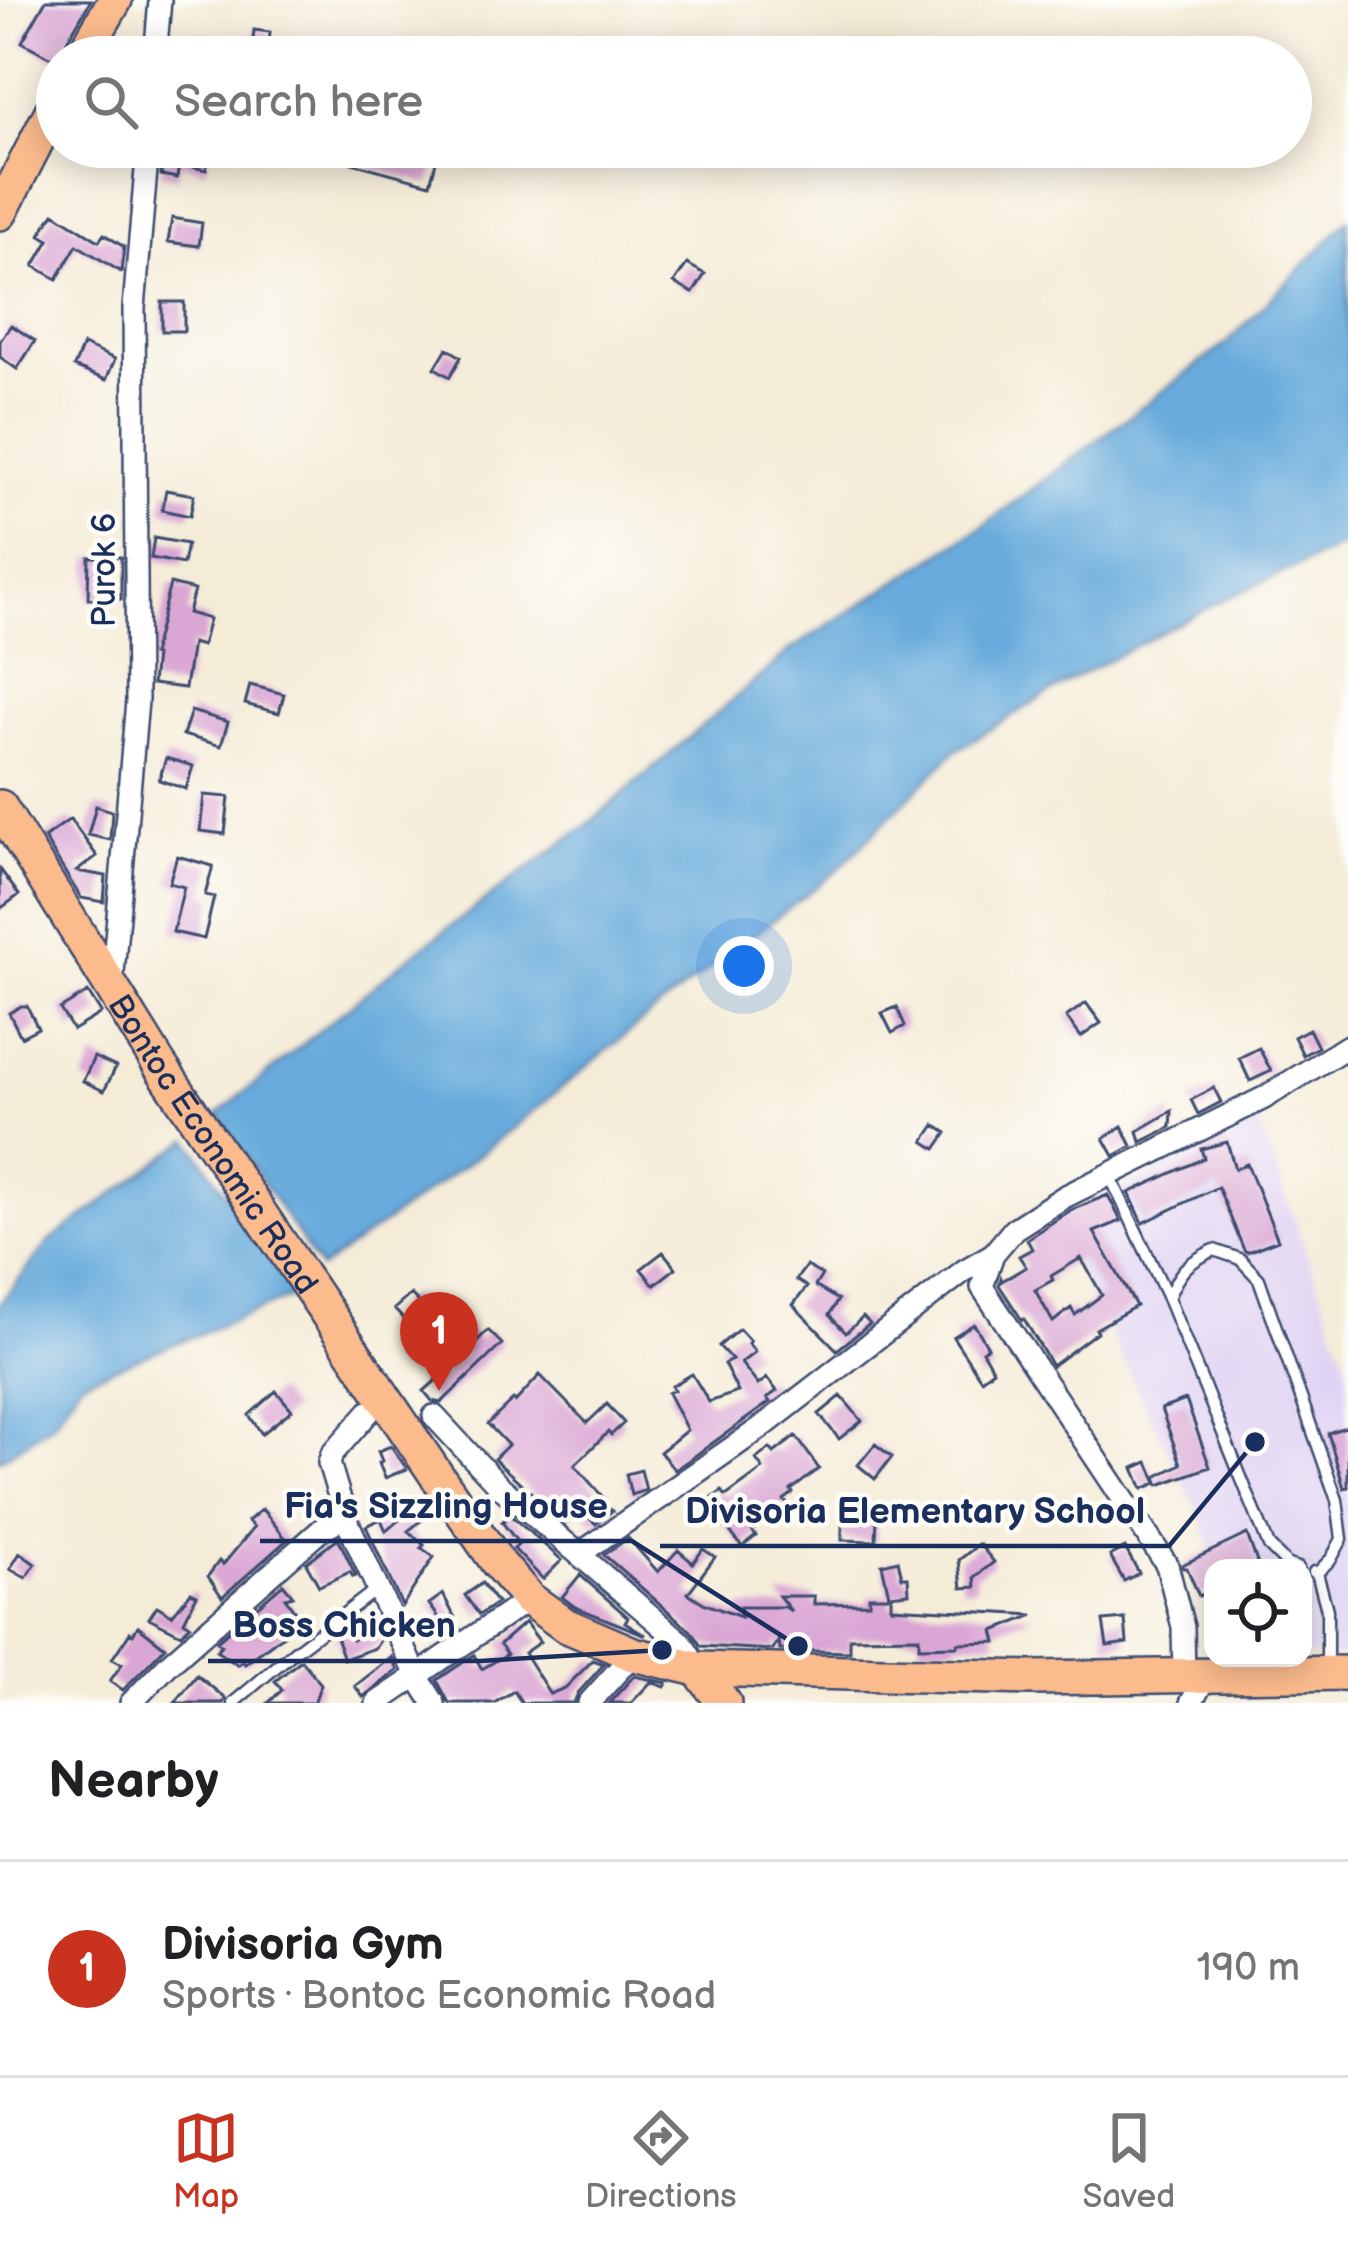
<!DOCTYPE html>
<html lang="en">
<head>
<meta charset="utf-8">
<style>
  body { margin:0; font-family:"Balsamiq Sans",sans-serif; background:#f6f6f6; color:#202124 }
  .controls { position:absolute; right:36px; bottom:36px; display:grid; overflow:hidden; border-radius:24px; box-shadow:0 6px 30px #0003 }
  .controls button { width:108px; height:108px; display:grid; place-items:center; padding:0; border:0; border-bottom:3px solid #e0e0e0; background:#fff; color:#202124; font:60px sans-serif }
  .you { position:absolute; left:744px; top:966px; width:42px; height:42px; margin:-30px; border:9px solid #fff; border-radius:50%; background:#1a73e8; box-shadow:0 0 0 18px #1a73e833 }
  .badge { display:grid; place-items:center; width:78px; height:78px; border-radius:50%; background:#c8321e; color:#fff; font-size:39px; font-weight:700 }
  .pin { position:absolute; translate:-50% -99px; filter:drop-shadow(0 3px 6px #0008) }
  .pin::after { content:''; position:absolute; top:63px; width:42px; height:36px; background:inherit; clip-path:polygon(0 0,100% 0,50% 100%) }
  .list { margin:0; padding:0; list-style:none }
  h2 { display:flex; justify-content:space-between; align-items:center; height:156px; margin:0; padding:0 48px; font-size:51px }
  h2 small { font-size:39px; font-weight:400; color:#757577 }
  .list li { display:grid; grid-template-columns:78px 1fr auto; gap:36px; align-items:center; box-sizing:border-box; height:216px; padding:0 48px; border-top:3px solid #e0e0e0 }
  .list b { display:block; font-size:45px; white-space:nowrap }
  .list p { margin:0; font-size:39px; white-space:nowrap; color:#757577 }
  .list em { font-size:39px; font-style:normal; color:#757577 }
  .icon { flex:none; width:66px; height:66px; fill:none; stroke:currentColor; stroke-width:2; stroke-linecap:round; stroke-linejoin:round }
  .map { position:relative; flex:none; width:1348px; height:1703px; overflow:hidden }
  .search { position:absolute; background:#fff; box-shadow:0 6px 30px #0003; left:36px; right:36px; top:36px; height:132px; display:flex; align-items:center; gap:30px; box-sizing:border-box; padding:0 42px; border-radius:66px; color:#757577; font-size:45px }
  .sheet { height:372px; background:#fff }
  nav { display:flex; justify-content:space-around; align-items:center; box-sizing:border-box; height:168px; border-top:3px solid #e0e0e0; background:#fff; font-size:33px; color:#757577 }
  nav a { display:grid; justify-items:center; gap:6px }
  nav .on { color:#c8321e }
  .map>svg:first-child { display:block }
</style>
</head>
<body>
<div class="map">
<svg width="1348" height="1703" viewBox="0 0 1348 1703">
  <rect width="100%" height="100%" fill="#fdfcf7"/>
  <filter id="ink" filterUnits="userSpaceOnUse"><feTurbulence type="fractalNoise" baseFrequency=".00833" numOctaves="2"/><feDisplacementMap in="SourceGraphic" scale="24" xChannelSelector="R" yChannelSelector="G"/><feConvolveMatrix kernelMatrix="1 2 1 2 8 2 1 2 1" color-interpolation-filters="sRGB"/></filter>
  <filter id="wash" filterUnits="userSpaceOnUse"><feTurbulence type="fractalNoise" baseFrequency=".004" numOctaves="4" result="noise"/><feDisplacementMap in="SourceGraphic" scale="48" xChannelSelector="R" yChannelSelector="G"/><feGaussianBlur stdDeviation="2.7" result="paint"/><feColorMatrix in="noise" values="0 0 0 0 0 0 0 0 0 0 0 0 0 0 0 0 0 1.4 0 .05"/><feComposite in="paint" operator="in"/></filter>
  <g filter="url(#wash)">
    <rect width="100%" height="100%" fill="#f5ecd8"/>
    <path fill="#e0d4f4" d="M1258,1119l90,248v289h-45v-88h-87l-16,-51 -146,-296z"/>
    <path fill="#67abdc" stroke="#416d9d" stroke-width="3" d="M1348,220v321l-4,4 -125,57 -150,79 -114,70 -122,123 -181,139 -164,135 -168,121 -102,-155 190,-156 179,-133 206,-177 190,-122 244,-183z
      M189,1139l105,157 -213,85 -27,41 -54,38v-157l50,-62z"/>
    <g id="blocks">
      <path fill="#daa6d4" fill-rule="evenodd" d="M46,0h45l-27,46 -3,11h-12l-27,-15z
        M254,30l16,2 -2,25h-17z
        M163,147l47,3 -4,20 -27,-6 -2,14 -16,-3z
        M356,147h84l-10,37 -78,-21z
        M54,213l45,28 5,-7 20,13 -3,25 -44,-27 -20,34 -23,-13 15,-26 -9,-5z
        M172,218l30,5 -3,23 -31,-4z
        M687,264l18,10 -12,19 -19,-10z
        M162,302h22v29h-22z
        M11,325l24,16 -18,28 -17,-12v-16z
        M83,345l32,14 -9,21 -32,-13z
        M447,348l14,9 -11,20 -15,-9z
        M166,490l28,5 -4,21 -28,-6z
        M154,538l33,6 -4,20 -32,-6z
        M89,557h32v42h-33z
        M170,584l24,6 -6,23 21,6 -7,27 -10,-3 -7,45 -33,-4 3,-28 -3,-1z
        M250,685l34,9 -5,19 -34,-9z
        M191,711l37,11 -7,24 -38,-11z
        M166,758l27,8 -7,23 -27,-9z
        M204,795l25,2 -4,37 -25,-3z
        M96,806l16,5 -2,29 -22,-5z
        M70,819l27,37 -20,15 29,5 -2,26 -23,-4 -37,-60z
        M177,856l36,10 -8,29 9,2 -10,42 -31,-7 11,-45 -15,-4z
        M0,869l19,26 -19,14z
        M88,992l13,21 -28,17 -13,-21z
        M1086,1003l15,20 -20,14 -15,-20z
        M21,1006h6l11,22 -17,9 -12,-24z
        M897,1007l8,19 -13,7 -10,-20z
        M1309,1029l9,18 -15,8 -9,-18z
        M1259,1048l12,23 -21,10 -11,-23z
        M94,1057l22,10 -12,24 -21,-10z
        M1214,1088l7,14 -23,12 -7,-14z
        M1172,1111l-1,16 -30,15 -3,-11z
        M935,1125l12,8 -11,16 -12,-8z
        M1122,1126l10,20 -18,10 -10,-18z
        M1227,1142l8,27 12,-5 31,76 -31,12 -3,-2 -26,-63 -75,36 -14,-30 75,-35 -3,-9z
        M1108,1195l13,26 -27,11 42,74 -40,23 1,3 -45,34 -28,-47 -2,1 -23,-35 2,-7 1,3 24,-14 -7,-11 13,-7 -5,-10 44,-29zM1081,1258l21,37 -27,20 -4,-7 -18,14 -18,-32 18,-10 -2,-4z
        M663,1252l13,16 -22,17 -13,-16z
        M806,1266l16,9 -7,11 23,14 -9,15 17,18 17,-16 7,7 -33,26 -44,-45 14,-18 -11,-7z
        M411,1294l17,18 -18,14 -16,-17z
        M467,1324l10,17 11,-11 14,14 -61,59 -9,-2 -8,-10 42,-37 -13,-21z
        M974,1324l14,23 -6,4 11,19 -12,9 -28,-42z
        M739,1329l11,12 -2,2 7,9 -14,11 17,22 9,-7 10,13 -10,7 3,4 -95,68 -15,-18 27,-22 -19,-37 6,-3 -2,-4 20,-12 17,28 29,-10 -14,-28 8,-4 -13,-14z
        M540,1375l47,48 20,-19 17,19 -13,12 -3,-3 -33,33 31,36 -4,1 10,9 -16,13 -17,-15 -14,14 -71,-64 14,-14 -20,-21 25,-24 2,2z
        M276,1391l16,19 -30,24 -13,-19z
        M841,1396l21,25 -23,18 -20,-25z
        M1186,1400l24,67 -51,18 -3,-8 25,-13 -20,-55z
        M1348,1426v61l-4,1 -16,-55z
        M796,1436l23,33 -28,21 2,3 -9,7 4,5 -36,26 4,5 -14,11 -35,-45 15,-11 4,5 37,-27 -7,-10 14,-11 4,5z
        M875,1444l17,13 -17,22 -17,-14z
        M391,1446l16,23 -22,9 -6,-15 3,-2 -4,-10z
        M1148,1462l9,21 -14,6 -9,-21z
        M641,1470l5,20 -15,5 -5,-21z
        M418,1504l9,12 -19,15 16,14 -3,3 13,9 -32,49 -36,-80 15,-7 5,12z
        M262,1509l25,31 -65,57 -14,-21 11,-15 4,4 31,-38 -6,-6z
        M510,1515l52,45 -19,19 -29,-30 5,-5 -17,-22z
        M842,1516l35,1 -1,24 -34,-1z
        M1247,1534l12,34h-46v22l-14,6 -12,-28h-4l-1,-3z
        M338,1538l18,38 -3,1 -3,-5 -31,14 -13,-23z
        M628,1538l30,34 20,-22 15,13 10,-14 12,8 -27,36 17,11 36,13 -1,-10h45l6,4 -12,-15h35v8l55,-1v-7h22v11l143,8 -40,16 3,11 -39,1 -1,3 -38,1v-10l-69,1v14l-70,-2 -1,-10 -6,10 -72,-4 -10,-15 -87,-76z
        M979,1544l15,18 -19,15 1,10 -14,1 -3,-28z
        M1125,1548l14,25 -15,8 -14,-25z
        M20,1553l15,11 -9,14 -16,-9z
        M898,1560l4,17h6l1,16 -20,2 -7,-31z
        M580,1575l48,42 -3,5 21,13 -71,-28 -13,-10z
        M482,1583l15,20 -18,12 -14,-20z
        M283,1584l10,12 -8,2 17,23 -57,43 -3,-3 -4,4 -22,-14 5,-6 -4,-4z
        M191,1592l6,3 -13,26 6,4 -9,9 -32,-16 8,-12 15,9z
        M443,1594l17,34 -9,6 -22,-30z
        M1125,1619l2,24 -20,3 -4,-25z
        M525,1622l15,20 -16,11 26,41 15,-6 28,-28 11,4 -26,29 -4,10h-52l-8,-12 -20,12h-45l-12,-23 37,-25 8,14 25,-15 -7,-10z
        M377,1623l6,13 -8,12 -31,11 -9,-25 12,-5 5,11z
        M138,1626l27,21 -42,43 -13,-9 12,-17 -10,-5 18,-27 3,2z
        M392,1657l6,13 -35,27 -8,-11z
        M301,1660l20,24 -7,19h-46l14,-13 -7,-9z
        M197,1675l28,23 -2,5h-48z
        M634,1676l33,7 -2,4 -14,-5 -20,21h-22z"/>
    </g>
  </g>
  <g filter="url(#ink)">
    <use href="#blocks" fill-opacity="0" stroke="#3c4b70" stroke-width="3"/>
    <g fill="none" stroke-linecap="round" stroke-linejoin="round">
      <g stroke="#3c4b70" stroke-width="15">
        <path id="lane" d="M1110,1176l58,122 101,248 19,19 10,3
          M1168,1298c12,-28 19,-35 46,-48l26,9 19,20 78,221 5,39 -11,20 -14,14
          M1314,1572l3,1 10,37v60
          M233,1703l61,-51 84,-64"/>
      </g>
      <g stroke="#3c4b70" stroke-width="26">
        <path id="street" d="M155,57l5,-57
          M112,984l25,-283 -3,-393 14,-161
          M369,1412l-37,42 -3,9 16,53 72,160 17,27
          M434,1416l63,68 184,158 17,27
          M581,1553l181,-126 203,-157 28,-16
          M1184,1676l-1,-49 -16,-62 -185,-278 11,-33 21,-25 50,-32 200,-99 84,-52
          M131,1703l38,-39 153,-135 23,-13
          M377,1703l152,-104
          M589,1703l44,-49
          M1191,1703l15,-27"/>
      </g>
      <g stroke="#3c4b70" stroke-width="38">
        <g id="primary">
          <path d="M82,57l33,-57"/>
          <path d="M0,213l57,-112"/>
          <path id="s1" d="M0,807l159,257 278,412 61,87 31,36 36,26 68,29 65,15 336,9 314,-5"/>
          <path d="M698,1669l26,34"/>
        </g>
      </g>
      <use href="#lane" stroke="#fff" stroke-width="10"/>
      <use href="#street" stroke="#fff" stroke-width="21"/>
      <use href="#primary" stroke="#fbbb8d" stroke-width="33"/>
    </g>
  </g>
  <g text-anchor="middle" stroke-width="9" stroke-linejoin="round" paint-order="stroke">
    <g font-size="33" fill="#1b2f5e" stroke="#fdfcf7">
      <text transform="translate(103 570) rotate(-90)" y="12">Purok 6</text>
      <text dy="12" stroke="none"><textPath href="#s1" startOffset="399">Bontoc Economic Road</textPath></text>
    </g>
  </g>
  <path fill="none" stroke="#1b2f5e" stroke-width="4.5" d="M798 1646L632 1541H260M1255 1442L1169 1546H660M662 1650L480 1661H208"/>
  <g fill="#1b2f5e" stroke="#fdfcf7" stroke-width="4.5">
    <circle cx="798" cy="1646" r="12"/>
    <circle cx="1255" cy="1442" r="12"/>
    <circle cx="662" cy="1650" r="12"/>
  </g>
  <g font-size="36" text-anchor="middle" font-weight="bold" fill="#1b2f5e" stroke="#fdfcf7" stroke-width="9" stroke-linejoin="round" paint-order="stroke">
    <text x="446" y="1518">Fia's Sizzling House</text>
    <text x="915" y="1523">Divisoria Elementary School</text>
    <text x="344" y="1637">Boss Chicken</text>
  </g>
</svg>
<div class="controls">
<button><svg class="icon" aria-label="locate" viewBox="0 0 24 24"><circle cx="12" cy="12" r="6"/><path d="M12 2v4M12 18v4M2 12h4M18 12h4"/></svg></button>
</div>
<div class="you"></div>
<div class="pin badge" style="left:439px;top:1391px">1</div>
<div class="search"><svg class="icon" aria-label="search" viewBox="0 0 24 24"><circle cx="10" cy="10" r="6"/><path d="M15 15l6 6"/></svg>Search here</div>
</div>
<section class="sheet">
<h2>Nearby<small></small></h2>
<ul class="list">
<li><span class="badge">1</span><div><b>Divisoria Gym</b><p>Sports · Bontoc Economic Road</p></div><em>190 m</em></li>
</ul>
</section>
<nav>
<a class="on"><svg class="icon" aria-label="map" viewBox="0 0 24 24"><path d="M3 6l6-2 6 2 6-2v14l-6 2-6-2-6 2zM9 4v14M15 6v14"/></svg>Map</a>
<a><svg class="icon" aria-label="directions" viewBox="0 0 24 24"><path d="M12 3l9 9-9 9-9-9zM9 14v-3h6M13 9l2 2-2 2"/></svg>Directions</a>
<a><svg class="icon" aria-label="saved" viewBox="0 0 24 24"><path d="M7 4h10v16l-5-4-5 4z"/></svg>Saved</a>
</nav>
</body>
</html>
